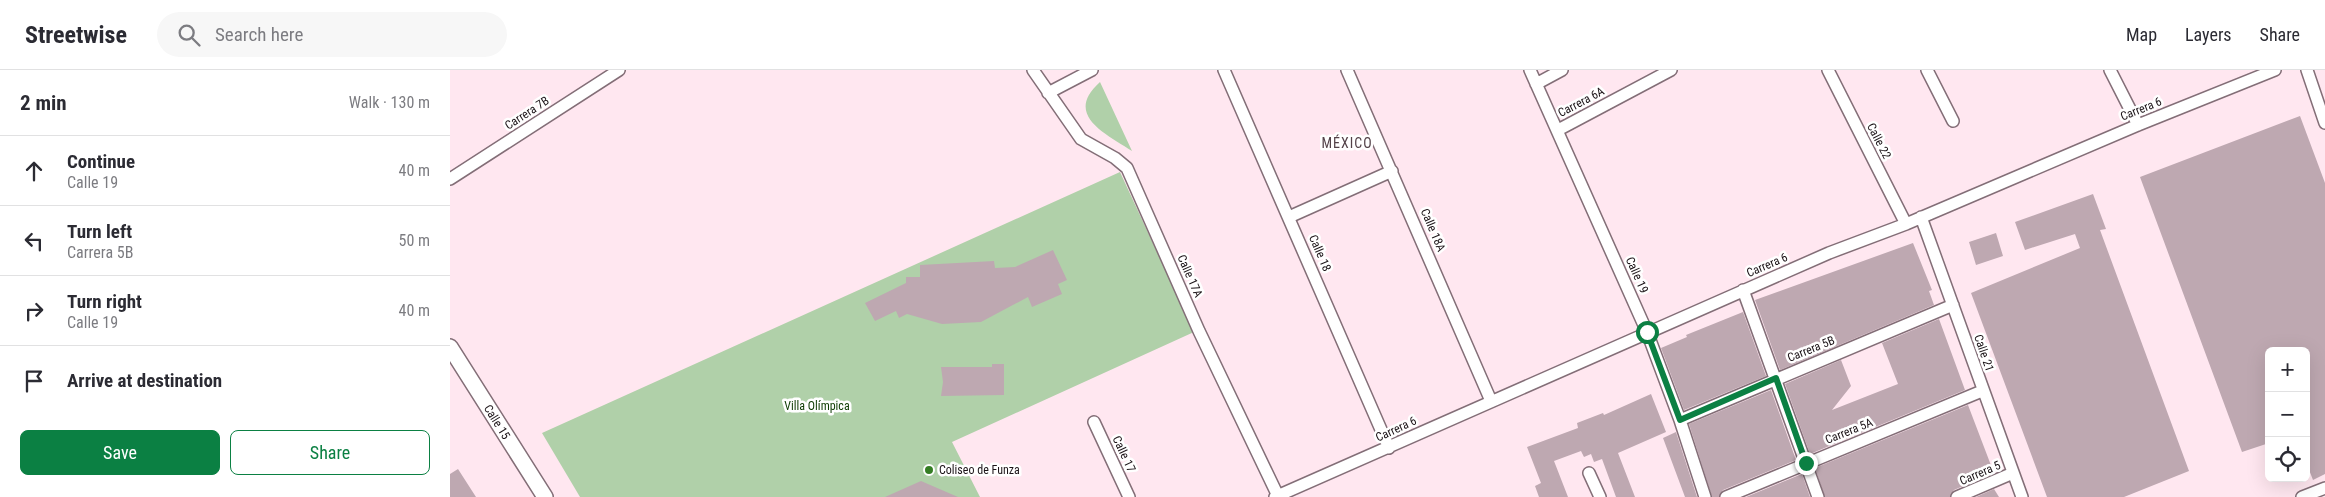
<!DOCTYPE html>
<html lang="en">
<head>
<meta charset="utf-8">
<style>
  body { margin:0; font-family:"Roboto Condensed",sans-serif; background:#f7f7f7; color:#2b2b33 }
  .controls { position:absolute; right:15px; bottom:15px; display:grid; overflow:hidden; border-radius:8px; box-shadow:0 5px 20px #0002 }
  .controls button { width:45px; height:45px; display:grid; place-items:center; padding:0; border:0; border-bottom:1px solid #e1e1e2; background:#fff; color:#2b2b33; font:25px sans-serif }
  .stop { position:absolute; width:15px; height:15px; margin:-11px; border:4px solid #0b8043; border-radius:50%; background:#fff }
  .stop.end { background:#0b8043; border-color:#fff; box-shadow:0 1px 5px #0008 }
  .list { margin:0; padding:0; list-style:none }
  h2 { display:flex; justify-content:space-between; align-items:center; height:65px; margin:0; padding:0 20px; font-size:21px }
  h2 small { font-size:16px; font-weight:400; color:#7c7c81 }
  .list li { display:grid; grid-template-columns:32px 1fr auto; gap:15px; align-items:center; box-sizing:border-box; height:70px; padding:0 20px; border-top:1px solid #e1e1e2 }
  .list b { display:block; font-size:19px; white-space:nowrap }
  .list p { margin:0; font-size:16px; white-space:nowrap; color:#7c7c81 }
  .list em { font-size:16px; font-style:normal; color:#7c7c81 }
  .actions { display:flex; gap:10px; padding:15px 20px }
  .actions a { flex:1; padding:11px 0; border:1px solid #0b8043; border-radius:8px; text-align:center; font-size:18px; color:#0b8043 }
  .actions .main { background:#0b8043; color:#fff }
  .icon { flex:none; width:28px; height:28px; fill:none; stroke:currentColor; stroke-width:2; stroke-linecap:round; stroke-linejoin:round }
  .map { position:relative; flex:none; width:1875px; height:427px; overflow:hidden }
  header { display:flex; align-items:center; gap:30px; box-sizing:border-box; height:70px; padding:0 25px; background:#fff; border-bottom:1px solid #e1e1e2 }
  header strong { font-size:24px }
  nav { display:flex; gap:28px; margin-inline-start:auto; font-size:18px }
  .search { width:350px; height:45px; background:#f7f7f7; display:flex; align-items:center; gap:12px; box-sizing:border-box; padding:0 18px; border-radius:28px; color:#7c7c81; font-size:19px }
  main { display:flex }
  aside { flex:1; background:#fff }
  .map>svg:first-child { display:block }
</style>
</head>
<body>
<header>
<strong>Streetwise</strong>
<div class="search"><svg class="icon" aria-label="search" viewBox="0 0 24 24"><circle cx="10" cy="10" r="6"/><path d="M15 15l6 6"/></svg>Search here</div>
<nav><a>Map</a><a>Layers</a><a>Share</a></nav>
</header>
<main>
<aside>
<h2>2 min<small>Walk · 130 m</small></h2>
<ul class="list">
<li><svg class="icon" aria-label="ahead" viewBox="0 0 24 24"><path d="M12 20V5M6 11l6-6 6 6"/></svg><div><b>Continue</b><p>Calle 19</p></div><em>40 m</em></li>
<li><svg class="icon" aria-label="left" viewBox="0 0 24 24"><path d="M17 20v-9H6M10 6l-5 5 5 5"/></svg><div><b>Turn left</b><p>Carrera 5B</p></div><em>50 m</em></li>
<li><svg class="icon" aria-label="right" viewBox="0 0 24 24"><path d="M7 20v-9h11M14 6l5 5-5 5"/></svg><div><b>Turn right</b><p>Calle 19</p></div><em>40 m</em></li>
<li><svg class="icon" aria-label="arrive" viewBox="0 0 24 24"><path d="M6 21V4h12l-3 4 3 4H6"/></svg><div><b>Arrive at destination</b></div></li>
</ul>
<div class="actions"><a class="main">Save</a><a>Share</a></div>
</aside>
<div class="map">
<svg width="1875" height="427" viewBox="0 0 1875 427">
  <rect width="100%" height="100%" fill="#ffe7f0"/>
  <path fill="#b0d0a9" d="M650,12l32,69c-26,-17 -69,-36 -32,-69z
    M670,102l74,160 -242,110 28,55h-400l-38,-64z"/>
  <path fill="#bea8b1" d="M1850,46l25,67v291l-12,6 -7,-18v-111h-37v92l-27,9 -102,-275z
    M1643,124l13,35 -6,1 89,241 -65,26h-77l-76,-204 109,-45 -5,-14 -50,16 -10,-28z
    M1546,163l7,23 -27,9 -7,-23z
    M1463,173l19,47 -3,1 5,14 -154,65 -25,-70z
    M603,180l14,30 -9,4 4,10 -30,13 -4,-10 -47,25 -39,2 -35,-10 -8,4 -3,-7 -21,10 -10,-18 41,-20v-6h14v-12l74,-4 1,7 20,-1z
    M1293,242l23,64 -82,34 -23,-62 26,-11 -1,-2z
    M1489,249l26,71 -155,64 -25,-70 56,-24 10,26 -19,24 66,-26 -16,-41z
    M542,294h12v31l-63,1 2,-14 -2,-15h51z
    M1321,320l25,70 -73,30 -4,7h-7l-23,-73z
    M1201,324l15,38 -48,21 17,44h-19l-14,-38 -8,3 -3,-8 -7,3 -3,-6 -27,10 14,36h-29l-4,-11 6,-3 -14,-36 51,-19 -1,-5 26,-10 1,2z
    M1518,335l24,63 -8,3 2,5 -32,14 -4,7h-125l-10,-29z
    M1226,362l21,65h-12l-22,-59z
    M8,399l18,28h-26v-23z
    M1352,404l8,23h-64z
    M471,411l37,16h-73z
    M1544,419l5,8h-23z"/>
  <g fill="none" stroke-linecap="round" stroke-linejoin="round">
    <g stroke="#836e77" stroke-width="14">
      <path id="minor" d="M583,0l48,69 34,19 12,10 72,163 79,165
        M774,0l165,378
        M897,0l144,331
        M1080,0l117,262 33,88 25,77
        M1378,0l78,154
        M1477,0l26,51
        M1660,0l28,55
        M1857,0l18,53
        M1086,14l26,-14
        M598,23l44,-23
        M1108,60l113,-60
        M0,109l169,-109
        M839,147l103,-46
        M1471,147l101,280
        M1293,220l75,207
        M1230,350l273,-115
        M644,352l35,75
        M1139,403l11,24
        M825,427l554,-244 77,-29 232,-99 137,-55
        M1276,427l256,-106
        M1507,427l56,-24
        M1852,427l23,-9"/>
    </g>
    <g stroke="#836e77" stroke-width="18">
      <path id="tertiary" d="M0,277l95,150"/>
    </g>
    <use href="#minor" stroke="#fff" stroke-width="11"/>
    <use href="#tertiary" stroke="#fff" stroke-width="15"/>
  </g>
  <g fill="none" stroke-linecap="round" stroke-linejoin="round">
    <path stroke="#0b8043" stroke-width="6" d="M1197,262l33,88 96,-42 30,85"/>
  </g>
  <circle fill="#357e24" stroke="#fff" stroke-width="2" cx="479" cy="400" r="5"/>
  <g text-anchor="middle" stroke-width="5" stroke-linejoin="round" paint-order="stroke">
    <g font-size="12" fill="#1b1317" stroke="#fff">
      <text transform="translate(1131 32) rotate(-28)" y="4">Carrera 6A</text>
      <text transform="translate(1691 39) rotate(-22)" y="4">Carrera 6</text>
      <text transform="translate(77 43) rotate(-33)" y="4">Carrera 7B</text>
      <text transform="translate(1429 71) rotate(63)" y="4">Calle 22</text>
      <text transform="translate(983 160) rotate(67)" y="4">Calle 18A</text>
      <text transform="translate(870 183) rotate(67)" y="4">Calle 18</text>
      <text transform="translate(1317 195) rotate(-23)" y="4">Carrera 6</text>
      <text transform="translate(1187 205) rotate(66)" y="4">Calle 19</text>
      <text transform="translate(740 206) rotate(66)" y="4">Calle 17A</text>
      <text transform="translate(1361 279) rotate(-22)" y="4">Carrera 5B</text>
      <text transform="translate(1534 283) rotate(71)" y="4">Calle 21</text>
      <text transform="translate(47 352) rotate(58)" y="4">Calle 15</text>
      <text transform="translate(946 359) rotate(-25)" y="4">Carrera 6</text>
      <text transform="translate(1399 361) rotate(-22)" y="4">Carrera 5A</text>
      <text transform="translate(674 384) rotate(65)" y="4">Calle 17</text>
      <text transform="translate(1530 403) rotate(-23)" y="4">Carrera 5</text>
    </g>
    <g font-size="12" fill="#0d3b02" stroke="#fff">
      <text x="367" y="340">Villa Olímpica</text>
    </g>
    <g font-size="12" fill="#1b1317" stroke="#fff" text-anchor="start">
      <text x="489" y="404">Coliseo de Funza</text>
    </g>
    <g font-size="14" letter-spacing="1" fill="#534148" stroke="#fff">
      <text x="897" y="78">MÉXICO</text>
    </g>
  </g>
</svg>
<div class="controls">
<button>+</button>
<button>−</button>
<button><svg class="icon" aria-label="locate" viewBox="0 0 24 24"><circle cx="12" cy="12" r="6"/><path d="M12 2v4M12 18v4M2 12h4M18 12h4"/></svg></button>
</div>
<div class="stop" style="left:1197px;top:262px"></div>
<div class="stop end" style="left:1356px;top:393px"></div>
</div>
</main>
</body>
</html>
